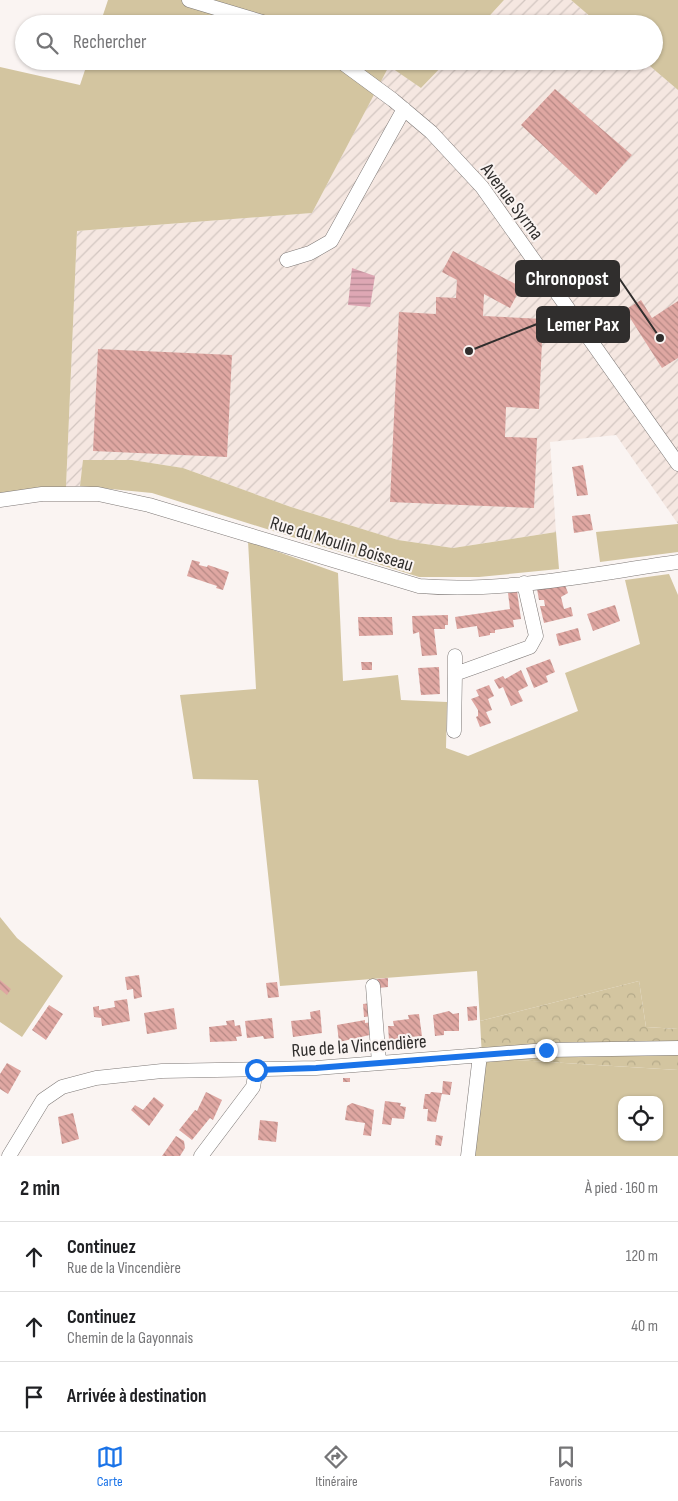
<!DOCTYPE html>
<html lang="fr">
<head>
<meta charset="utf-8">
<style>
  body { margin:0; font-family:"Sofia Sans Condensed",sans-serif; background:#f6f6f6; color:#202124 }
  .controls { position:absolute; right:15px; bottom:15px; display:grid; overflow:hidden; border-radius:10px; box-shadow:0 1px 4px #0004 }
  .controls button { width:45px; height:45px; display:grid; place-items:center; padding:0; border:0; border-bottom:1px solid #e0e0e0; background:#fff; color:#202124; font:25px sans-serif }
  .stop { position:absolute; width:15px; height:15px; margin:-11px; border:4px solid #1a73e8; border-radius:50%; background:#fff }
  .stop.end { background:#1a73e8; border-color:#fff; box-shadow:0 1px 5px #0008 }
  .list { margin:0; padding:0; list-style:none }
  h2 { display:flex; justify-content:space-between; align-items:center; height:65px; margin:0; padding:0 20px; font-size:21px }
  h2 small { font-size:16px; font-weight:400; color:#757577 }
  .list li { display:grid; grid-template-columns:32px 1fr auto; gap:15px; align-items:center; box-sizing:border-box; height:70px; padding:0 20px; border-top:1px solid #e0e0e0 }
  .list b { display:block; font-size:19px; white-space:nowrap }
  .list p { margin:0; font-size:16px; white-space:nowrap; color:#757577 }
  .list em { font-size:16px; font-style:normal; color:#757577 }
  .icon { flex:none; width:28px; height:28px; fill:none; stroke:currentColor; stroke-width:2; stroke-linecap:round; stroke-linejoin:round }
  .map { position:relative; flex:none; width:678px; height:1156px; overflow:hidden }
  .search { position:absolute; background:#fff; box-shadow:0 1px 4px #0004; left:15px; right:15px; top:15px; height:55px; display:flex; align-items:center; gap:12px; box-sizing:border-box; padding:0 18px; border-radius:28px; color:#757577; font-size:19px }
  .sheet { height:275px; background:#fff }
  nav { display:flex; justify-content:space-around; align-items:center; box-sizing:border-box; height:70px; border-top:1px solid #e0e0e0; background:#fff; font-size:14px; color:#757577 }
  nav a { display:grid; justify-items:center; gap:2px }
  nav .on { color:#1a73e8 }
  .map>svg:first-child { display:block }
</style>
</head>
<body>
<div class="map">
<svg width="678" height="1156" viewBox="0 0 678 1156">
  <defs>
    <pattern id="industrial-furrows" width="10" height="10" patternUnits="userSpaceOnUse" patternTransform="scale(1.25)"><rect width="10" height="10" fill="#f5e7e1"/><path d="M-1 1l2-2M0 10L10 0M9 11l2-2" fill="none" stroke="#d2c6c1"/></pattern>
    <pattern id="forest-crowns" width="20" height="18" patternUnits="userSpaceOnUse" patternTransform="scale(1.25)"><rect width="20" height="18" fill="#d3c5a0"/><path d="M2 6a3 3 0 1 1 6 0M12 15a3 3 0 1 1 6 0" fill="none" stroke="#b5aa8a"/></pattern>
    <pattern id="water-rules" width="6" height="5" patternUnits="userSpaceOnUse" patternTransform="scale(1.25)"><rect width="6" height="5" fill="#dea7b4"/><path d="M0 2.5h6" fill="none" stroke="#b48893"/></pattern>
    <pattern id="building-back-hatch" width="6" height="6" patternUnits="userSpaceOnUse" patternTransform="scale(1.25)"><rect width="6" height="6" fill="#dfa7a2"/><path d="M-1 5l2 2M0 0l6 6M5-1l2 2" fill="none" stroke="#b58884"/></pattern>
  </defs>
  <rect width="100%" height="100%" fill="#faf4f2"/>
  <path fill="url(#industrial-furrows)" d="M504,0h67l28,24h-117z
    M447,61h197l34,29v434l-62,-89 -66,7 6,90 -103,16 -55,-8 -107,-33 -108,-39 -51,-8h-48l-4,26 -14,1 11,-256 235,-18 77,-148 32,23z"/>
  <path fill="#d3c5a0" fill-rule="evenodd" d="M108,0h396l-22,24h-382z
    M571,0h107v90l-34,-29h10v-37h-55z
    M88,61h359l-26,27 -32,-22 -77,147 -235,18 -11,256 -66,6v-426l80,18z
    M83,460h49l51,8 108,39 107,33 55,8 103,-16 3,37 -80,8h-60l-267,-84 -72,-7z
    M678,524v28l-78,10 -4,-30z
    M248,541l90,32 5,108 55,-6 3,25 46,2 -1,46 22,8 110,-45 -13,-38 75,-29 -15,-64 44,-6 9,21v434l-32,-2 -7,-46 -159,40 -3,-50 -197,15 -22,-206 -65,-1 -13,-84 76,-6z
    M0,917l17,21 46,38 -41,61 -22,-15z
    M482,1058l196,12v86h-204zM622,1100h37v37h-37z"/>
  <path fill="url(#forest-crowns)" d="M639,981l7,46 32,2v41l-196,-12 -2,-37z"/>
  <path fill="url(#water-rules)" d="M352,268l23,8 -5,31 -22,-2z"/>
  <path fill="url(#building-back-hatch)" d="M555,89l77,66 -36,40 -75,-70z
    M453,251l68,36 -11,21 -26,-14 -1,22 60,3 -4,90 -33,-2 -1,30 32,1 -3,70 -144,-6 9,-190 37,2v-17l20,1 1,-18 -15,-8z
    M641,300l11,18 26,-17v57l-16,10 -37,-58z
    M98,349l134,6 -5,102 -134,-6z
    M583,465l5,30 -11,1 -5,-29z
    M590,514l3,16 -19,3 -2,-17z
    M192,560l8,2 -1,3 8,2 1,-2 21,7 -6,18 -7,-2 1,-2 -30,-10z
    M565,585l3,8 -7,4 3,12 7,-2 2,9 -29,7 -4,-17h5l-1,-6h-5l-2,-11z
    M517,591l4,28 -8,1 1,7 -19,3v3h-5v2l-11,2 -2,-11 -20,3 -2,-12 55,-8 -2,-16z
    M615,605l5,16 -27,10 -6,-17z
    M448,615v10h-3v4h-11l3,26 -15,1 -3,-24 -6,2 -1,-18z
    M358,617h34l1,18 -34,1z
    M578,628l3,12 -22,6 -3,-12z
    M550,659l5,13 -9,4 2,6 -14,6 -8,-20z
    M361,662h11v8h-10z
    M439,667l1,27 -19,1 -3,-27z
    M521,670l7,16 -10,5 5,10 -12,5 -8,-19 -4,2 -5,-9 9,-4 2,3z
    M489,685l5,11 -6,3 4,11 -6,2 5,11 -11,4 -4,-10 2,-1v-6l-7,-11 8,-3 -3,-6z
    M139,975l3,22 -8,2 -1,-10 -6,1 -2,-13z
    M388,978v9l-10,1 -1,-9z
    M0,980l11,9 -4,6 -7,-6z
    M277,982l2,15 -11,1 -2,-15z
    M127,999l3,22 -28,5 -1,-8 -7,-1 -1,-10 6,-1v4l16,-3 -1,-6z
    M371,1003l1,13 -8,1 -1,-13z
    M49,1005l14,9 -17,26 -14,-10z
    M477,1006v14l-9,1 -1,-14z
    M174,1008l3,21 -30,5 -3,-21z
    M320,1010l2,23 -29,4 -2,-16 20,-2 -1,-7z
    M449,1011l4,3 6,-1v18h-15v4l-9,1 -2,-21z
    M419,1014l3,22 -12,1v-2h-5l-1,3 -15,2 -1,-14h6l-1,-5 16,-2 -1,-4z
    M272,1018l2,20 -10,1 -1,-3 -16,2 -2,-17z
    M234,1020l1,6 5,-1 2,11 -6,1 1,4 -27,1 -1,-15 18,-2 -1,-4z
    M365,1020v3l8,-1 1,12 -35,8 -2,-17z
    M7,1063l14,8 -13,23 -8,-5v-15z
    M343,1078h7v4h-7z
    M443,1081l9,1 -2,13 -8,-1z
    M206,1092l16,8 -9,20 -3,-2 -18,22 -13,-10 16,-20 2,1z
    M431,1092l11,1 -6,29 -9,-1 1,-12h-5l2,-15h5z
    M154,1097l10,8 -15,21 -18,-16 4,-5 8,5z
    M385,1101l16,2 -1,3 6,1 -2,12 -12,-1 -1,7 -9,-1z
    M352,1103l22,7 -3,26 -8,-1 2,-12 -20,-3 2,-14z
    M73,1113l6,26 -17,5 -4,-27z
    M260,1120l18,2 -2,20 -18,-2z
    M436,1135l7,1 -2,10 -6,-1z
    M176,1136l8,5 1,7 -5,8h-18z"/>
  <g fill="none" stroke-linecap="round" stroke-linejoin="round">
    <g stroke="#7e7977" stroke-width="15">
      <path id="minor" d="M189,0l80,24
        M340,61l53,39 38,32 51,55 196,277
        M287,260l23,-7 21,-12 73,-132
        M0,500l42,-6h56l51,11 270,81c87,7 173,-12 259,-24
        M455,656v18
        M454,731l1,-57 75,-27 6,-11 -12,-53
        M373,986l6,77
        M9,1156l34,-56 19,-13 34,-9 66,-7 154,-3 231,-18 131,-2
        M201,1156l52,-69 3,-17
        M468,1156l12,-101"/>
    </g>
    <use href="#minor" stroke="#fff" stroke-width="14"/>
  </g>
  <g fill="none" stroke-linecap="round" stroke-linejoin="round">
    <path stroke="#1a73e8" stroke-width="6" d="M256,1070l60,-2 230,-18"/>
  </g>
  <g text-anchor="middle" stroke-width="4" stroke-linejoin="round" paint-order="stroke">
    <g font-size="19" fill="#302e2d" stroke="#faf4f2">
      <text transform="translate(513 201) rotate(53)" y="7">Avenue Syrma</text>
      <text transform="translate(342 543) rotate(17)" y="7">Rue du Moulin Boisseau</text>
      <text transform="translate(359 1045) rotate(-4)" y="7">Rue de la Vincendière</text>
    </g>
  </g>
  <path fill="none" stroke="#302e2d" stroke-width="2" d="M660 338L619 278M469 351L537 324"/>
  <g fill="#302e2d" stroke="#faf4f2" stroke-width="2">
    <circle cx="660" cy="338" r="5"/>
    <circle cx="469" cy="351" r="5"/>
  </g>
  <g fill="#302e2d" stroke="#302e2d" stroke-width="2">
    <rect x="516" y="261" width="103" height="35" rx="5"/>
    <rect x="537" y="307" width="92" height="35" rx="5"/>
  </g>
  <g font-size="20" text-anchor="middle" font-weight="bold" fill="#fff">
    <text x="567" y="285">Chronopost</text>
    <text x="583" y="331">Lemer Pax</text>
  </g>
</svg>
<div class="controls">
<button><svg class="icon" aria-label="locate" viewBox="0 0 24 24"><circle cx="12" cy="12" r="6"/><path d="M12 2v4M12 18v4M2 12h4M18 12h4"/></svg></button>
</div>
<div class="stop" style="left:256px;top:1070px"></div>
<div class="stop end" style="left:546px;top:1050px"></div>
<div class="search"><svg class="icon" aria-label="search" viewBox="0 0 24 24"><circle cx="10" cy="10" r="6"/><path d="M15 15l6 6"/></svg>Rechercher</div>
</div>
<section class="sheet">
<h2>2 min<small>À pied · 160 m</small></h2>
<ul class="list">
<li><svg class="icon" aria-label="ahead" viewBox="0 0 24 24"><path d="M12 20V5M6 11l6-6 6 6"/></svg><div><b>Continuez</b><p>Rue de la Vincendière</p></div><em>120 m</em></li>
<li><svg class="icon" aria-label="ahead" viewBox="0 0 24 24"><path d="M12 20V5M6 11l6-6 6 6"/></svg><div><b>Continuez</b><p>Chemin de la Gayonnais</p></div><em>40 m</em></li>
<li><svg class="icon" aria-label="arrive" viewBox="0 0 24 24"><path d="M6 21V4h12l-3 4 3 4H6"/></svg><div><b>Arrivée à destination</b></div></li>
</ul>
</section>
<nav>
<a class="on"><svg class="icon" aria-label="map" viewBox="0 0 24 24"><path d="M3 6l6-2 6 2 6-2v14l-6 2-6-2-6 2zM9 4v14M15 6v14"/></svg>Carte</a>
<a><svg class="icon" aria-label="directions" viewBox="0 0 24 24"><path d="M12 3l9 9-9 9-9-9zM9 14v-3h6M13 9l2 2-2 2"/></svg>Itinéraire</a>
<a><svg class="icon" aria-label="saved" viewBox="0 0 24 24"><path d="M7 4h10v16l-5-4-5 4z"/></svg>Favoris</a>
</nav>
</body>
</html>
